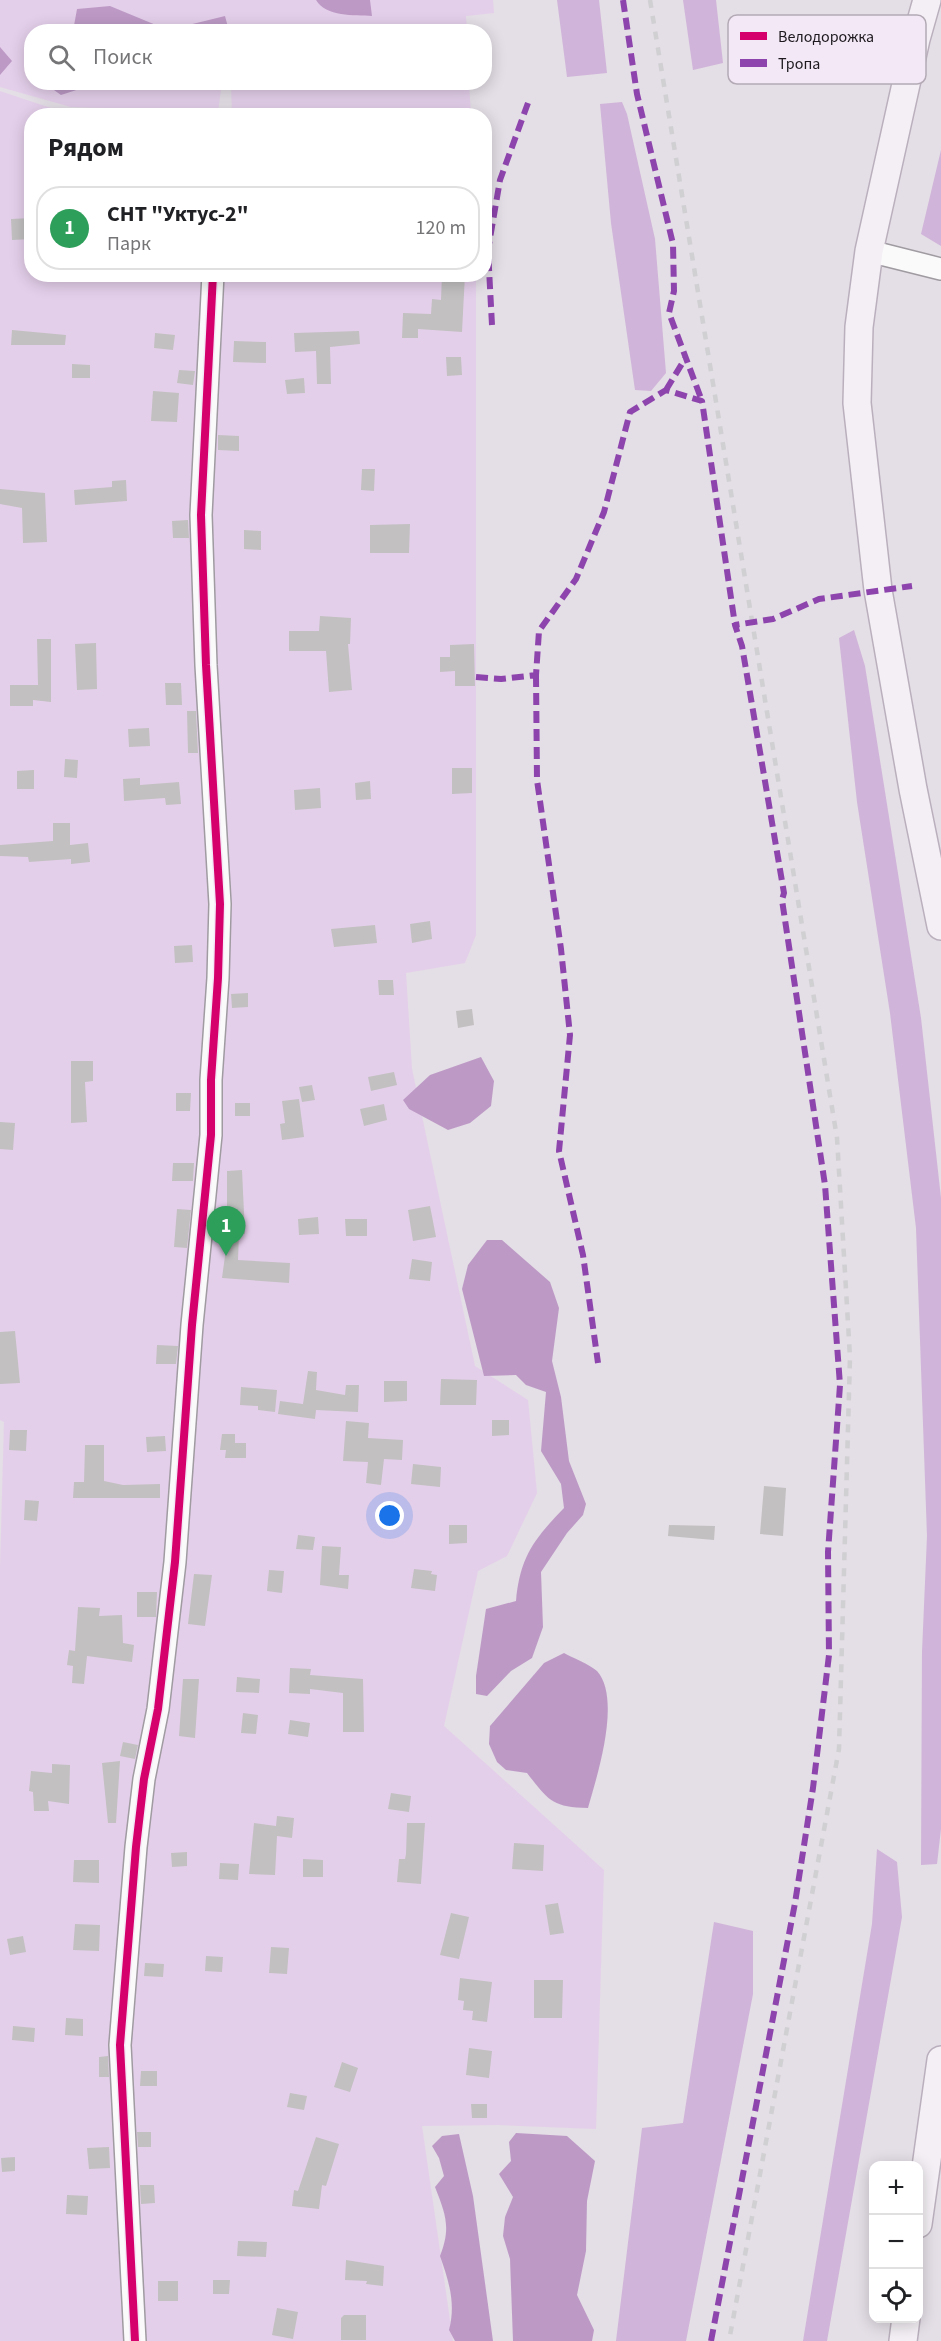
<!DOCTYPE html>
<html lang="ru">
<head>
<meta charset="utf-8">
<style>
  body { margin:0; font-family:"Source Sans 3",sans-serif; background:#f2f2f2; color:#202124 }
  .controls { position:absolute; right:18px; bottom:18px; display:grid; overflow:hidden; border-radius:12px; box-shadow:0 3px 15px #0003 }
  .controls button { width:54px; height:54px; display:grid; place-items:center; padding:0; border:0; border-bottom:2px solid #e0e0e0; background:#fff; color:#202124; font:30px sans-serif }
  .you { position:absolute; left:390px; top:1516px; width:21px; height:21px; margin:-15px; border:4px solid #fff; border-radius:50%; background:#1a73e8; box-shadow:0 0 0 9px #1a73e833 }
  .badge { display:grid; place-items:center; width:39px; height:39px; border-radius:50%; background:#635e64; color:#fff; font-size:20px; font-weight:700 }
  .pin { position:absolute; translate:-50% -50px; filter:drop-shadow(0 2px 3px #0008) }
  .pin::after { content:''; position:absolute; top:32px; width:21px; height:18px; background:inherit; clip-path:polygon(0 0,100% 0,50% 100%) }
  .list { margin:0; padding:0; list-style:none }
  h2 { display:flex; justify-content:space-between; align-items:center; height:78px; margin:0; padding:0 24px; font-size:26px }
  h2 small { font-size:20px; font-weight:400; color:#757577 }
  .list li { display:grid; grid-template-columns:39px 1fr auto; gap:18px; align-items:center; box-sizing:border-box; height:84px; margin:0 12px 12px; padding:0 12px; border:2px solid #e0e0e0; border-radius:24px }
  .list b { display:block; font-size:22px; white-space:nowrap }
  .list p { margin:0; font-size:20px; white-space:nowrap; color:#757577 }
  .list em { font-size:20px; font-style:normal; color:#757577 }
  .icon { flex:none; width:33px; height:33px; fill:none; stroke:currentColor; stroke-width:2; stroke-linecap:round; stroke-linejoin:round }
  .map { position:relative; flex:none; width:941px; height:2341px; overflow:hidden }
  .search { position:absolute; background:#fff; box-shadow:0 3px 15px #0003; left:24px; top:24px; width:468px; height:66px; display:flex; align-items:center; gap:15px; box-sizing:border-box; padding:0 21px; border-radius:24px; color:#757577; font-size:22px }
  .panel { position:absolute; background:#fff; box-shadow:0 3px 15px #0003; left:24px; top:108px; width:468px; height:174px; border-radius:24px }
  .map>svg:first-child { display:block }
</style>
</head>
<body>
<div class="map">
<svg width="941" height="2341" viewBox="0 0 941 2341">
  <rect width="100%" height="100%" fill="#e4dee6"/>
  <path fill="#e4cfea" d="M0,0h493l1,13 -28,3 1,16h-435v50l190,1 -4,28 -147,-4 -71,-20z
    M231,83h238l2,32h-239z
    M0,91l72,24 -40,1v158l444,1v660l-11,28 -59,10 6,96 63,297 53,34 9,93 -30,63 -29,15 -34,155 160,144 -8,259 -98,-4 -76,1 31,215h-453v-772l4,-147 -4,-2z"/>
  <path fill="#d0b4d9" d="M557,0h42l8,73 -40,4z
    M683,0h33l7,63 -30,7z
    M622,102l5,12 28,125 11,134 -15,18 -16,-1 -24,-167 -11,-119z
    M941,150v96l-20,-12z
    M854,630l11,36 56,352 20,180v631l-4,35 -16,1 1,-213 5,-116 -11,-308 -26,-215 -33,-211 -18,-164z
    M877,1849l20,13 5,55 -75,424h-24l69,-417z
    M714,1922l39,9v63l-67,347h-70l26,-213 41,-5z"/>
  <path fill="#bd9ac6" d="M316,0h54l2,16c-18,-1 -46,1 -56,-16z
    M110,6l58,24 57,-14 3,11 -3,5 -152,-1 4,-22z
    M0,47l12,14 -12,14z
    M44,83h54l-37,12z
    M481,1057l13,24 -3,25 -21,17 -22,7 -39,-21 -6,-9 27,-25z
    M487,1240h15l48,42 9,26 -7,53 9,36 8,64 17,43 -3,11 -16,18 -26,39 2,55 -11,31 -21,13 -24,25 -11,-2v-18l10,-67 30,-8c4,-44 18,-62 48,-93l-3,-24 -20,-33 5,-59 -20,-7 -10,-10 -32,1 -22,-87 6,-24z
    M564,1653c9,5 25,11 33,18 25,28 0,105 -9,137 -36,-1 -39,-7 -61,-35l-21,-3 -9,-8 -8,-18 1,-18 54,-63z
    M516,2133l51,3 28,25 -8,40 -1,50 -9,44 17,35 -2,11h-79l-3,-82 -7,-23 2,-19 8,-20 -14,-23 12,-13 -2,-19z
    M459,2134l14,62 20,145h-38l-6,-11c7,-27 0,-48 -9,-74 11,-28 6,-41 -5,-69l9,-11 -5,-18 -7,-12 10,-10z"/>
  <path fill="#c2c0c1" d="M32,218v21l-20,1 -1,-21z
    M442,274h23l-3,58 -44,-3v9h-16l1,-25 28,1 1,-15 9,1z
    M12,330l54,5 -1,10h-54z
    M359,331l1,13 -30,3 1,37h-14l-1,-33 -21,1 -1,-19z
    M155,333l20,2 -2,15 -19,-2z
    M234,341l32,1v21l-33,-1z
    M446,357h15l1,18 -15,1z
    M72,364l18,1v13h-18z
    M179,370l16,1 -2,14 -16,-2z
    M304,378l1,15 -18,1 -2,-14z
    M153,391l26,2 -2,29 -26,-1z
    M218,435l21,1v15l-21,-1z
    M362,469h13l-1,22 -13,-1z
    M126,480l1,21 -52,4 -1,-15 38,-3v-6z
    M0,489l45,4 2,49 -24,1 -1,-35 -22,-4z
    M188,520l1,18h-16l-1,-17z
    M410,524l-1,29h-39v-28z
    M244,530l17,1v19l-17,-1z
    M320,616l31,2 -1,26h-2l4,46 -23,2 -3,-41h-37v-20h30z
    M37,639h14v63l-18,-2v6h-23v-21h28z
    M96,643l1,46 -20,1 -2,-46z
    M474,644l1,42h-20v-15l-15,1v-15h10v-12z
    M165,683h16l1,22h-16z
    M187,711h9l2,42h-10z
    M149,728l1,18 -21,1 -1,-18z
    M65,759l13,1 -1,18 -13,-1z
    M452,768h20v25l-20,1z
    M34,770v19h-17v-18z
    M140,778v7l39,-3 2,22 -15,1 -1,-7 -41,3 -1,-22z
    M370,781l1,18 -15,1 -1,-17z
    M320,788l1,20 -26,2 -1,-20z
    M53,823h17v22l18,-2 2,19 -19,2v-5l-42,3 -1,-5 -28,-1v-11l53,-4z
    M430,921l2,18 -20,4 -2,-19z
    M375,925l2,18 -43,4 -3,-18z
    M192,945l1,17 -18,1 -1,-17z
    M378,980h15l1,15h-15z
    M248,993v14l-16,1 -1,-14z
    M472,1009l2,16 -16,3 -2,-17z
    M71,1061h22v20l-8,1 2,40 -16,1z
    M394,1072l3,13 -26,6 -3,-14z
    M312,1085l3,15 -13,2 -3,-15z
    M176,1093h15l-1,18h-14z
    M299,1099l5,38 -22,3 -2,-16 5,-1 -3,-22z
    M235,1103h15v13h-15z
    M384,1104l3,16 -23,6 -4,-17z
    M0,1122l15,1 -2,27 -13,-1z
    M173,1163h21l-1,18h-21z
    M242,1170l3,64 -6,-1 -1,27 52,3 -1,20 -67,-5 5,-37 -14,-1 2,-17h12v-52z
    M430,1206l6,31 -23,4 -5,-31z
    M177,1209l14,1 -4,38 -13,-1z
    M318,1217l1,17 -20,1 -1,-16z
    M345,1219h22v17h-21z
    M412,1259l20,3 -2,19 -21,-2z
    M15,1331l5,52 -20,1v-52z
    M157,1345l21,1 -2,18h-20z
    M308,1371l9,1 -1,18 29,5 1,-10h13l-1,27 -42,-2 -1,9 -37,-5 2,-13 23,3z
    M441,1379l36,1 -1,25h-36z
    M384,1381h23v20l-23,1z
    M241,1387l36,3 -2,22 -17,-2v-4l-18,-1z
    M492,1420h17v15l-17,1z
    M346,1421l23,2 -1,15 35,2 -1,20 -18,-1 -3,26 -15,-2 2,-21 -25,-1z
    M10,1430h17l-1,21 -17,-1z
    M222,1434h13v9h11v15h-21l1,-8h-6z
    M165,1436l1,15 -19,1 -1,-15z
    M85,1445h19v36l19,4 37,-1v14h-87l1,-16h10z
    M413,1464l28,3 -1,20 -29,-3z
    M764,1486l22,2 -3,48 -23,-2z
    M25,1500l14,1 -2,20 -13,-1z
    M449,1525h18v18l-18,1z
    M669,1525l46,1 -1,14 -46,-4z
    M298,1535l17,2 -2,13 -17,-1z
    M322,1546l19,1 -2,28h10l-1,14 -28,-4z
    M414,1569l18,2 -1,3 6,1 -2,16 -24,-3z
    M269,1570l15,1 -2,22 -15,-2z
    M194,1574l18,1 -7,51 -17,-2z
    M137,1592h20l-1,25h-19z
    M78,1607l22,1 -1,8 23,-1 1,28 11,2 -2,17 -45,-6 -3,28 -12,-1 1,-17 -6,-1 2,-15 6,1z
    M290,1668l21,1 -1,6 53,4 1,53h-21v-39l-33,-4v5l-21,-1z
    M237,1677l23,2 -1,14 -23,-1z
    M183,1679h16l-4,59 -16,-2z
    M243,1713l15,2 -2,19 -15,-1z
    M290,1720l20,3 -2,14 -20,-3z
    M123,1742l15,3 -3,14 -15,-3z
    M120,1761l-4,62h-8l-6,-60z
    M52,1764l18,1 -1,39 -21,-3 1,10h-15l-1,-19 -4,-1 2,-20 21,2z
    M391,1793l20,3 -2,16 -21,-3z
    M277,1816l17,2 -2,20 -15,-2 -2,39 -26,-1 5,-51 22,3z
    M407,1823h18l-4,61 -24,-2 2,-23h6l1,-5z
    M514,1843l30,2 -1,26 -31,-2z
    M187,1852v14l-15,1 -1,-14z
    M303,1859l20,1v17h-20z
    M74,1860h25v23l-26,-1z
    M220,1863l19,1 -1,16 -19,-1z
    M558,1903l6,30 -14,2 -5,-30z
    M451,1913l18,4 -10,42 -19,-4z
    M75,1924l25,1 -1,26 -26,-1z
    M23,1936l3,16 -16,3 -3,-16z
    M271,1947l18,1 -2,26 -18,-1z
    M206,1956l17,1 -1,15 -17,-1z
    M145,1963l19,1 -1,13 -19,-1z
    M460,1978l32,4 -5,40 -15,-2 1,-9 -10,-1 1,-9 -6,-1z
    M534,1980h29l-1,38h-28z
    M66,2018l17,1v17l-18,-1z
    M13,2026l22,2 -1,14 -22,-2z
    M469,2048l23,3 -3,27 -23,-3z
    M108,2056l1,21h-10v-20z
    M342,2062l16,6 -8,24 -16,-5z
    M141,2071h16v15h-17z
    M290,2093l17,3 -3,14 -17,-3z
    M471,2104h16v14h-15z
    M137,2132h14v15h-13z
    M316,2137l23,7 -13,42 -4,-1 -3,24 -27,-3 2,-16 4,1z
    M109,2147l1,21 -21,1 -2,-21z
    M15,2157v14l-13,1 -1,-14z
    M140,2185h14l1,18 -14,1z
    M67,2195l21,1 -1,19 -21,-1z
    M238,2241l29,1 -1,15 -29,-1z
    M346,2260l38,6 -1,20 -17,-2 1,-3 -22,-1z
    M213,2280h17l-1,14h-16z
    M158,2281h20v20h-20z
    M277,2308l21,4 -5,27 -21,-4z
    M344,2315h22v25h-25v-22z"/>
  <g fill="none" stroke-linecap="round" stroke-linejoin="round">
    <g stroke="#9f9ba1" stroke-width="24">
      <path id="minor" d="M869,251l72,18
        M135,2341l-15,-296 16,-198 8,-68 14,-70 17,-147 17,-237 19,-190v-55l7,-102 2,-74 -14,-239 -5,-150 12,-241"/>
    </g>
    <g stroke="#bab0bd" stroke-width="30">
      <path id="major" d="M927,0l-11,39 -47,212 -10,76 -2,76 21,187 35,199 28,137
        M918,2224l23,-164
        M903,2341l3,-23"/>
    </g>
    <use href="#minor" stroke="#fbfafb" stroke-width="21"/>
    <use href="#major" stroke="#f3eff4" stroke-width="27"/>
    <path stroke="#d0cfd2" stroke-width="4.5" stroke-dasharray="8 8" stroke-linecap="butt" d="M650,0l187,1138 13,219 -11,392 -110,592"/>
    <path stroke="#8e44ad" stroke-width="6" stroke-dasharray="12 6" stroke-linecap="butt" d="M623,0l14,94 36,150 1,47 -5,22 33,88
      M492,325l-4,-75 12,-70 28,-77
      M666,390l20,-33
      M536,675l1,105 24,169 9,86 -11,116 24,104 15,108
      M476,677l25,2 35,-4 3,-44 37,-52 28,-67 26,-100 36,-22 36,11 33,224
      M711,2341l84,-438 18,-115 16,-133 -1,-103 12,-167 -15,-200 -43,-285 2,-7 -42,-247 -7,-21 38,-6 46,-20 93,-13"/>
    <g stroke="#f3e8f6" stroke-width="11">
      <path id="cycleway" d="M135,2341l-15,-296 16,-198 8,-68 14,-70 17,-147 17,-237 19,-190v-55l7,-102 2,-74 -14,-239 -5,-150 12,-241"/>
    </g>
    <use href="#cycleway" stroke="#d6006c" stroke-width="8"/>
  </g>
  <rect x="728" y="15" width="198" height="69" rx="9" fill="#f3e8f6" stroke="#b3aab5" stroke-width="1.5"/>
  <rect x="740" y="32" width="27" height="8" fill="#d6006c"/>
  <rect x="740" y="59" width="27" height="8" fill="#8e44ad"/>
  <g font-size="16" fill="#1d191e">
    <text x="778" y="42">Велодорожка</text>
    <text x="778" y="69">Тропа</text>
  </g>
</svg>
<div class="controls">
<button>+</button>
<button>−</button>
<button><svg class="icon" aria-label="locate" viewBox="0 0 24 24"><circle cx="12" cy="12" r="6"/><path d="M12 2v4M12 18v4M2 12h4M18 12h4"/></svg></button>
</div>
<div class="you"></div>
<div class="pin badge" style="left:226px;top:1256px;background:#2e9e5b">1</div>
<div class="search"><svg class="icon" aria-label="search" viewBox="0 0 24 24"><circle cx="10" cy="10" r="6"/><path d="M15 15l6 6"/></svg>Поиск</div>
<section class="panel">
<h2>Рядом<small></small></h2>
<ul class="list">
<li><span class="badge" style="background:#2e9e5b">1</span><div><b>СНТ &quot;Уктус-2&quot;</b><p>Парк</p></div><em>120 m</em></li>
</ul>
</section>
</div>
</body>
</html>
